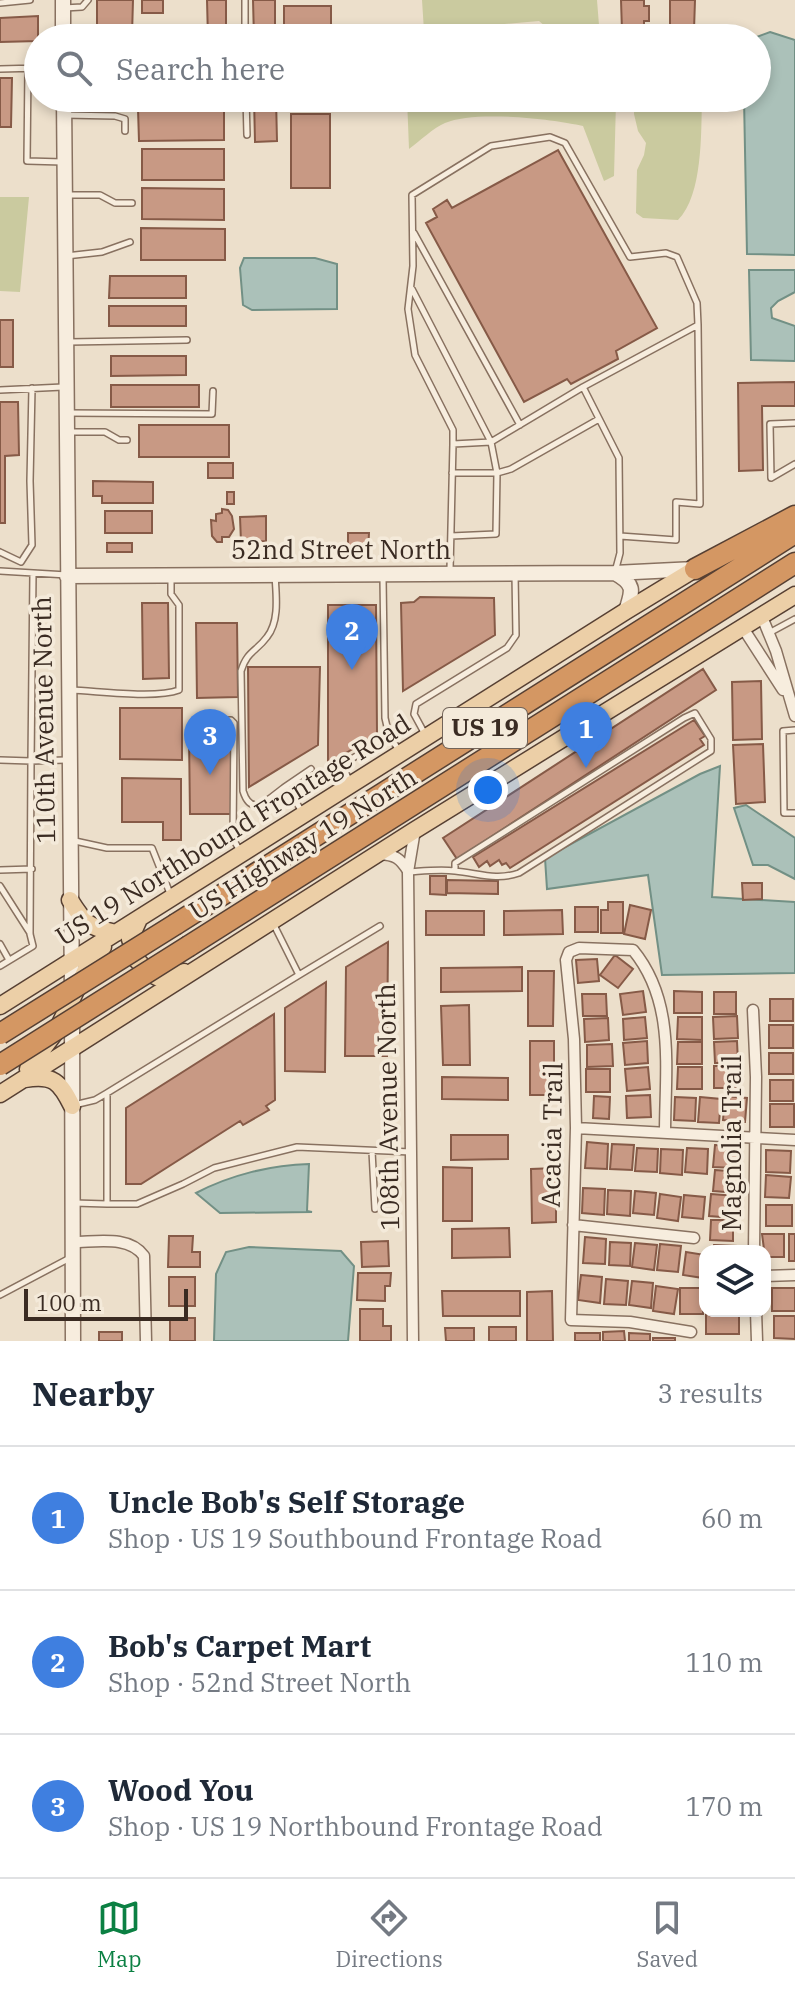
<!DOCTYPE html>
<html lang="en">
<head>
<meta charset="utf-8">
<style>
  body { margin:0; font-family:"IBM Plex Serif",serif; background:#f6f6f7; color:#1f2937 }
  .controls { position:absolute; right:24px; bottom:24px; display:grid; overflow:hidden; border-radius:16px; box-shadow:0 4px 12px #0003 }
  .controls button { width:72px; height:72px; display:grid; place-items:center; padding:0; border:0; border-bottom:2px solid #e0e1e3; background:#fff; color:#1f2937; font:40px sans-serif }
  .scale { position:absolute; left:24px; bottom:20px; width:164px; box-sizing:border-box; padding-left:8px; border:4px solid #3a2b22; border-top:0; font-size:22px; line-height:28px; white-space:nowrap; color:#3a2b22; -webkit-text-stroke:6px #f4eada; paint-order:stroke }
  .you { position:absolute; left:488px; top:790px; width:28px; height:28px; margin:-20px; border:6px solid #fff; border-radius:50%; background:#1a73e8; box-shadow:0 0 0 12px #1a73e833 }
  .badge { display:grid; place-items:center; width:52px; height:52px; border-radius:50%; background:#0b8043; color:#fff; font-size:26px; font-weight:700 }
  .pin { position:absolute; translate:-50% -66px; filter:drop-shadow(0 2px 4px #0008) }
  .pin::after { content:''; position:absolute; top:42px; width:28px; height:24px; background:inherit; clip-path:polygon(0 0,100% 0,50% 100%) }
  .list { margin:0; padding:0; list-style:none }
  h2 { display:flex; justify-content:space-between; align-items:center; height:104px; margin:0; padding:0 32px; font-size:34px }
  h2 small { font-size:26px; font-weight:400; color:#747a83 }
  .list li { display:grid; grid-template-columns:52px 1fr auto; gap:24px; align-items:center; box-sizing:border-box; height:144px; padding:0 32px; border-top:2px solid #e0e1e3 }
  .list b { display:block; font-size:30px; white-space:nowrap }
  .list p { margin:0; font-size:26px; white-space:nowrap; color:#747a83 }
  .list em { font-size:26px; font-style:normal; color:#747a83 }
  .icon { flex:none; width:44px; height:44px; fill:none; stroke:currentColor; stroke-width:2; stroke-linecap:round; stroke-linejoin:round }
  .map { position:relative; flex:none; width:795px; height:1341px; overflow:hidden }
  .search { position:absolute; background:#fff; box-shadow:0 4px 12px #0003; left:24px; right:24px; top:24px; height:88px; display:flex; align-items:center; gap:20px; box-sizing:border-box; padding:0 28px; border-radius:44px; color:#747a83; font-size:30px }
  .sheet { height:536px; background:#fff }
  nav { display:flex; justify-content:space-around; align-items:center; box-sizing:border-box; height:112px; border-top:2px solid #e0e1e3; background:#fff; font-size:22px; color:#747a83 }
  nav a { display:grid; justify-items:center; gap:4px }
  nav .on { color:#0b8043 }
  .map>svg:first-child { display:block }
</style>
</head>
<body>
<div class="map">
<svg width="795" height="1341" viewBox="0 0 795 1341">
  <rect width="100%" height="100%" fill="#ecdfcb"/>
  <path fill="#caca9f" d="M422,0h175l3,38h-41l-20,-17 -115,10z
    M407,98h170l39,4 -2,74 -10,5 -21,-55c-31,-7 -109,-16 -138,-3 -12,5 -25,18 -36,26z
    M634,98h68c-1,35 1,97 -24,122l-35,-2 -7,-5 1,-43 7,-15 2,-12 -8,-12 -4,-17z
    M0,197h29l-9,95 -20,-1z"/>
  <path fill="#abc1b9" stroke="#729085" stroke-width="2" d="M770,32l25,8v215l-48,-1 -3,-156h13v-60h-3z
    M244,258h71l22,6v45l-85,1 -9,-5 -3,-37z
    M749,270h46v22l-17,9 -7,7 1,10 23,8v35l-44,-1z
    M720,766l-8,131 83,5v71l-133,2 -14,-100 -101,14 -2,-31 155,-84z
    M746,805l49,33v41l-27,-14h-15l-19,-57z
    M309,1164l-2,47 5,1 -92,1 -24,-20c34,-18 75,-28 113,-29z
    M249,1247l92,4 13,15 -6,75h-134l2,-67 10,-22z"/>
  <path fill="#c89984" stroke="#865a47" stroke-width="2" d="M97,0h36l-1,35h41v3h-76z
    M142,0h21v13h-21z
    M207,0h19v38h-18z
    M253,0h22v38h-21z
    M621,0h23v6h5v15h-5v10h-22z
    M670,0h25l-1,30 -24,-1z
    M284,6h47v32h-40v-3h-7z
    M38,16v25l-38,1v-24z
    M0,78h12l-1,49h-11z
    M254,98h22l1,43 -22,1z
    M224,108v32l-85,1 -1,-32z
    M291,114h39v74h-39z
    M142,149h82v31h-82z
    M558,150l99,178 -41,23 2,8 -47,25 -4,-5 -43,23 -98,-179 11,-6 -4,-8 14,-9 5,8z
    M142,188l82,1v31l-82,-1z
    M141,228l84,1v31h-84z
    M110,276h76v22h-77z
    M109,306h77v20h-77z
    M0,320h13v47h-13z
    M111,356h75v19l-75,1z
    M795,382v24h-33l1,64 -24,1 -1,-88z
    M111,385h88v22h-88z
    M0,402h18l1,53 -14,1v67h-5z
    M139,425h90v32h-90z
    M208,463h25v15h-25z
    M93,481l60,1v21h-51v-7h-9z
    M227,492h7v12h-7z
    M222,509l6,1 4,6 2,13 -5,8h-7v5h-5l-5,-6 -1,-16 5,1v-7l6,-1z
    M105,511h47v22h-47z
    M266,516v25l-25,1 -1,-25z
    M348,533h21l-1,18h-20z
    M107,543h25v9h-25z
    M420,597l74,1 1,37 -92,56 -2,-88 13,-1z
    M142,603h26l1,75 -26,1z
    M328,605h48l1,129 -49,30z
    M196,623h41l1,74 -41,1z
    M248,667h72l-2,78 -69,42z
    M703,669l13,21 -259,169 -14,-21z
    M761,681l1,58 -29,1 -1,-58z
    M120,708h62v52l-62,-1z
    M694,720l11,16 -5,3 4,6 -194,123 -4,-5 -4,2 -3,-5 -9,6 -3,-5 -8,6 -6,-10z
    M189,736h42l1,78h-42z
    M763,744l2,58 -29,2 -3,-59z
    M122,778l59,1v61h-18v-18h-41z
    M430,876h16v19l-16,-1z
    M447,880l51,1v13l-51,-1z
    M742,883h20v16l-19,1z
    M608,902h15v31h-22v-23h7z
    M630,905l21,5 -6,29 -21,-5z
    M575,907h23v25h-23z
    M562,910l1,24 -59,1v-24z
    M426,911h58v24h-58z
    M388,942l-1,114h-42l1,-89z
    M615,955l18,14 -15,19 -18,-13z
    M597,959l2,22 -21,2 -2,-23z
    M522,967v24l-81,1v-24z
    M528,971h26l-1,55h-25z
    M326,982l-1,90 -40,-1v-63z
    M643,991l3,21 -23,3 -3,-21z
    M674,991l28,1v21h-28z
    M714,992h22v22h-22z
    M582,994h24l1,22h-24z
    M770,999h23v22h-23z
    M469,1005l1,60h-27l-2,-59z
    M274,1014l1,86 -9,6 3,4 -26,15 -3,-4 -99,63h-15v-76z
    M737,1016l1,22 -24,1 -1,-22z
    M645,1017l2,21 -23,2 -1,-21z
    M678,1017h24v23l-25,-1z
    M608,1018l1,22 -24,2 -1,-23z
    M769,1025h24v23h-24z
    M530,1041h24v54h-24z
    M647,1041l1,22 -23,2 -2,-22z
    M737,1041l1,22h-23l-1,-21z
    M678,1042h24v22h-25z
    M612,1044l1,22 -26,1v-22z
    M769,1053h24v21h-24z
    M714,1066h25l-1,22h-24z
    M648,1067l2,22 -23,2 -2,-22z
    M678,1067h24v22h-25z
    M586,1069h24v23h-24z
    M442,1077l66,1v22l-66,-1z
    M770,1080h23v21h-23z
    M650,1095l1,22 -24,1 -1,-22z
    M594,1096l16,1 -1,22 -16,-1z
    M725,1096l22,2 -2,24 -22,-2z
    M675,1097l21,1 -1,23 -21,-1z
    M700,1097l21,2 -2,24 -21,-1z
    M770,1104h24v23h-24z
    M451,1135h57v24l-57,1z
    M587,1142l21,2 -1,25 -22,-1z
    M612,1144l22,1 -2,25 -22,-1z
    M715,1145l23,2 -2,21 -23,-1z
    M637,1148l21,1 -1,23 -22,-1z
    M687,1148l21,1 -1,25 -22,-2z
    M661,1149l22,1 -1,25 -22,-2z
    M766,1150l25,1 -1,22 -24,-1z
    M443,1167l29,1v53h-29z
    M556,1168v54l-24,1 -1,-54z
    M715,1170l26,2 -2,21 -26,-2z
    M766,1175l25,2 -2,21 -24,-1z
    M583,1188l22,1 -1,26 -22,-2z
    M608,1190l23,1 -1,25 -23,-2z
    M635,1191l21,2 -2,22 -21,-2z
    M660,1194l21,3 -3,24 -21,-3z
    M711,1194l25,2 -2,22 -25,-2z
    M684,1195l21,2 -2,22 -21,-2z
    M766,1205h26v21h-26z
    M711,1220h22v21l-23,-1z
    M509,1228l1,29 -58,1v-29z
    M762,1234h22v23h-19z
    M789,1234h6v27h-6z
    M169,1236h24l-1,16h8v15h-32z
    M585,1237l21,2 -1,25 -22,-1z
    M388,1241l1,25 -27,1 -1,-25z
    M610,1242l21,1 -1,23 -21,-1z
    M635,1243l22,2 -3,25 -22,-3z
    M660,1244l21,2 -3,26 -21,-2z
    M714,1245l23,1v5h-24z
    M686,1252l19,3 -2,23 -20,-3z
    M358,1273h33l-1,13h-5v15l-28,-1z
    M581,1275l21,2 -2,26 -22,-3z
    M169,1277h26v29h-26z
    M606,1279l22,2 -2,24 -22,-1z
    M632,1281l21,2 -2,25 -22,-3z
    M656,1286l22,3 -4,25 -21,-3z
    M680,1288h23v26h-23z
    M772,1288h23v23h-23z
    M442,1291h78v25h-77z
    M552,1291l1,50h-26v-49z
    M360,1309h23v17h8v15h-31z
    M706,1311h33v23h-33z
    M774,1316h21v23l-21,-1z
    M170,1318h25v23h-25z
    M489,1327h27v14h-27z
    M445,1328h29v13h-28z
    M624,1331l1,10h-22v-9z
    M99,1332h23v9h-23z
    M575,1333h25v8h-25z
    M629,1333l21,1v7h-21z
    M653,1338h22v3h-22z"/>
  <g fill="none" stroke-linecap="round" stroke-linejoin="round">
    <g stroke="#887160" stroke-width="8">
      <path id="service" d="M0,3l30,-3
        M64,8l18,-1 6,-7
        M245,38v-38
        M28,68l-1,93 36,1
        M0,69l38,-1
        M246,98l1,37
        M65,115l50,1 10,3v12
        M66,195h34l15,8h17
        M414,233l106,192
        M66,256l36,-4 28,-10
        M412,289l79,153 6,31 -1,61 -45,2
        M69,342l118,-2
        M0,390l63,-3
        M67,413l145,1 1,-23
        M795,423l-25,1 1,54 24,-14
        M67,432h38l14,8h8
        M453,444v-14l-38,-75 -7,-46 5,-43 -1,-71 79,-49 59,-9 15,6 65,114 36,-4 11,4 20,46 1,22 -115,62
        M452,473h45l14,-4 88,-50
        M620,536l56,4v-38l24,2 -2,-179
        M0,552l21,10 11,-17 -2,-64 2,-93
        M450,570l3,-126 38,-2 92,-55 36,71 1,95 -5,19
        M0,571l67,4
        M33,573l-2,188 35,-1
        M275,575c1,19 5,46 -8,62 -11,15 -20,14 -26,34l2,120c9,29 27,6 43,-5
        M383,578l2,140 4,17 11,17
        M769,633l26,-14
        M71,690c28,1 84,9 108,0v-85l-8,-11v-18
        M200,721l31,-1 3,3 -1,116 6,10
        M795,730l-12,1 1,82h11
        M426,736l-12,-22 2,-10 91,-56 9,-13 -1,-61
        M0,760l31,1 -1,173 3,12 -33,20
        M350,782l-8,-17 47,-30
        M301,810l-15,-24 25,-17
        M75,841l32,7h45l19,48
        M0,870l32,-1
        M409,872c15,-1 31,-3 46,-1 23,2 41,10 64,2l192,-122v-12l-16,-26 -11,5 -229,145v8
        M0,886l30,47
        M0,944l9,16
        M299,975l81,-49
        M74,1105l21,-5 12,-7
        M372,1151l3,58
        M74,1203l33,1v-111l192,-118 -25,-50
        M107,1204h30l46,-20 31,-16 83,-21 114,5
        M0,1295l68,-36"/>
    </g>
    <g stroke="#887160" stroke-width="13">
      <path id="minor" d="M762,617l14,34 19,65
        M743,628l40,62
        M380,854c15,1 20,4 28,17
        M753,1010l3,67 -2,174
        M576,1128l219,12
        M665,1133c0,-63 11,-131 -32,-183l-54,-2 -10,4 -3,8 8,79 2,89 -5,192 59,2 61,10
        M573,1225l121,13
        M73,1242c24,0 56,-7 71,14l2,85
        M765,1276l30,-1
        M756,1311l1,30
        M413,1341l-5,-469 7,-42"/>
    </g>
    <g stroke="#887160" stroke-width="17">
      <path id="tertiary" d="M63,0v38
        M64,98l8,896
        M615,573c20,11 18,17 11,38
        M67,576l547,-3 81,-4
        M72,1014l1,327"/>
    </g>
    <g stroke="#574033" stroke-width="19">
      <path id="primary" d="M70,900c15,24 18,27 46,33
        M139,919l-9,20 6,20 13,14 8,4 27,-5
        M0,1006l626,-395 69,-42
        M28,1069l29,-39 33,-69 13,-14
        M25,1079c28,-5 35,3 47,27
        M0,1094l415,-264 380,-235"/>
    </g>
    <g stroke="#574033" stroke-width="23">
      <path id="motorway" d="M695,569l100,-53
        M176,924l619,-391
        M189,946l606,-383"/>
    </g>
    <use href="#service" stroke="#f7edde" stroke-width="5"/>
    <use href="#minor" stroke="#f7edde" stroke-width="10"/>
    <use href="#tertiary" stroke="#f7edde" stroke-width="14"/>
    <use href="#primary" stroke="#eccfa7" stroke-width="16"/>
    <use href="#motorway" stroke="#d49763" stroke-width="20"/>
    <g stroke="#574033" stroke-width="23" stroke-linecap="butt">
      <path id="motorway-bridge" d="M0,1034l176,-110
        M0,1065l189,-119"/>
    </g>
    <use href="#motorway-bridge" stroke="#d49763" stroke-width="20"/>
  </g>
  <g text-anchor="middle" stroke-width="7" stroke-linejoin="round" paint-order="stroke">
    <rect fill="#f4eada" stroke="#726459" stroke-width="2" x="443" y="708" width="84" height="40" rx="6"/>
    <g font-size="24" font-weight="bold" fill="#3a2b22">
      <text x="485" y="736">US 19</text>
    </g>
    <g font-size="26" fill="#3a2b22" stroke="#f4eada">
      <text x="341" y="559">52nd Street North</text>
      <text transform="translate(44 720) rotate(-91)" y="9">110th Avenue North</text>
      <text transform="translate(233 830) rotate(-32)" y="9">US 19 Northbound Frontage Road</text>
      <text transform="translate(303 844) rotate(-32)" y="9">US Highway 19 North</text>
      <text transform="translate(388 1107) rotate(-91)" y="9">108th Avenue North</text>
      <text transform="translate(552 1135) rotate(-89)" y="9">Acacia Trail</text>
      <text transform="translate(732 1143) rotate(-90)" y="9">Magnolia Trail</text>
    </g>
  </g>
</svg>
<div class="controls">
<button><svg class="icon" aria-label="layers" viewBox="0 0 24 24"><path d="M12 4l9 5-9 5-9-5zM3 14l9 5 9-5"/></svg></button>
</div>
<div class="scale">100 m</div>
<div class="you"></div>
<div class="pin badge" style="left:586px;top:768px;background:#3f7fe0">1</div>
<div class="pin badge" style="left:352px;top:670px;background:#3f7fe0">2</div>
<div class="pin badge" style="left:210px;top:775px;background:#3f7fe0">3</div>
<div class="search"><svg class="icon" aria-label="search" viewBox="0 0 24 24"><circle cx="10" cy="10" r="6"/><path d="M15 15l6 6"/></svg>Search here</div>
</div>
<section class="sheet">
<h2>Nearby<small>3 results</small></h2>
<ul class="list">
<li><span class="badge" style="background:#3f7fe0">1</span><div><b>Uncle Bob's Self Storage</b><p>Shop · US 19 Southbound Frontage Road</p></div><em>60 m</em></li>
<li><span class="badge" style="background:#3f7fe0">2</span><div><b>Bob's Carpet Mart</b><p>Shop · 52nd Street North</p></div><em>110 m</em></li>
<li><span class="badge" style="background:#3f7fe0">3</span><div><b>Wood You</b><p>Shop · US 19 Northbound Frontage Road</p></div><em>170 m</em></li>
</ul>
</section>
<nav>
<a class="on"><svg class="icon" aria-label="map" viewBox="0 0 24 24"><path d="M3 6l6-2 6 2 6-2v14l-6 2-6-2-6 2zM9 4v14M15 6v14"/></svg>Map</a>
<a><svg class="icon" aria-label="directions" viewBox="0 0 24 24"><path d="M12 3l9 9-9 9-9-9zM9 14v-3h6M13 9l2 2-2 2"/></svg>Directions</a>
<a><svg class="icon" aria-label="saved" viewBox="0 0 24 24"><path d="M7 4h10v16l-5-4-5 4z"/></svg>Saved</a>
</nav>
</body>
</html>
